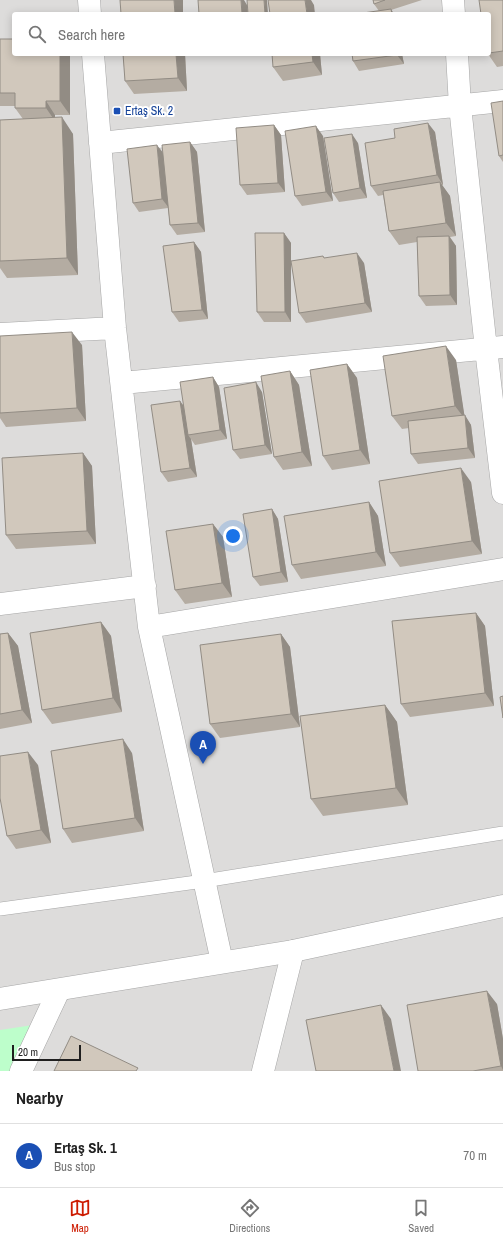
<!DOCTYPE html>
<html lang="en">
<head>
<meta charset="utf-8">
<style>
  body { margin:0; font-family:"Archivo Narrow",sans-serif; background:#f6f6f6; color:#222 }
  .scale { position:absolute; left:12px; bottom:10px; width:69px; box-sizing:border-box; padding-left:4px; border:2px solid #1f1f1f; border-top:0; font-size:11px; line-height:14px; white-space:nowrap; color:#1f1f1f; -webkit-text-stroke:3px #fff; paint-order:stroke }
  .you { position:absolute; left:233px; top:536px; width:14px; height:14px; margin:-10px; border:3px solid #fff; border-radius:50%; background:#1a73e8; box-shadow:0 0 0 6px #1a73e833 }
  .badge { display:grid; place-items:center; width:26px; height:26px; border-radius:50%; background:#cd1b00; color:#fff; font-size:13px; font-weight:700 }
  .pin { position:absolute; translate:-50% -33px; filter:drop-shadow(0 1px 2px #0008) }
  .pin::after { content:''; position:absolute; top:21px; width:14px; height:12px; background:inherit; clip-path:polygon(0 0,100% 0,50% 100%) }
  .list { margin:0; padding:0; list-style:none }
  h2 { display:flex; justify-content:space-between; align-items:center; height:52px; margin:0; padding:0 16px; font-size:17px }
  h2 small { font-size:13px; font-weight:400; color:#767676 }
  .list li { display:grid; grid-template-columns:26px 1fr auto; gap:12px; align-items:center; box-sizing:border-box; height:64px; padding:0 16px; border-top:1px solid #e0e0e0 }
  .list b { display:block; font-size:15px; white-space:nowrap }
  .list p { margin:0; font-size:13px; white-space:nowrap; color:#767676 }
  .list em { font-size:13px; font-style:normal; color:#767676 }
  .icon { flex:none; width:22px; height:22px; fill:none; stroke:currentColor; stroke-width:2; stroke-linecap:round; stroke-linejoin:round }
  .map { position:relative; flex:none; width:503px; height:1071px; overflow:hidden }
  .search { position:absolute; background:#fff; box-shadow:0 2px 10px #0003; left:12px; right:12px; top:12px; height:44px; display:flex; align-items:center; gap:10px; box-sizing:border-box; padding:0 14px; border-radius:4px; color:#767676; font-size:15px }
  .sheet { height:116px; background:#fff }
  nav { display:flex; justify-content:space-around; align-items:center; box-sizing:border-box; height:56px; border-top:1px solid #e0e0e0; background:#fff; font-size:11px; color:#767676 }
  nav a { display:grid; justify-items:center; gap:2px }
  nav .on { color:#cd1b00 }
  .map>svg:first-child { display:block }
</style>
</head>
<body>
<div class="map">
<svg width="503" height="1071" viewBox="0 0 503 1071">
  <rect width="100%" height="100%" fill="#f0eee4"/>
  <path fill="#dddcdb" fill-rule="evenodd" d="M0,0h503v1071h-503zM14,14h475v40h-475z"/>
  <path fill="#bdfecb" d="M33,1025l-22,46h-11v-41z"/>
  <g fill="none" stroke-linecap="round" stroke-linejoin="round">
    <g stroke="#a6a6a6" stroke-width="14">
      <path id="service" d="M0,909l204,-28 299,-48"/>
    </g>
    <g stroke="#a6a6a6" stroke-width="23">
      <path id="minor" d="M89,0l1,14
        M453,0l1,14
        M93,54l22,274 34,299 73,335
        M457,54l3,52 26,243 17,144
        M100,143l403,-42
        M0,334l115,-6
        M122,383l381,-36
        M0,604l145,-18
        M149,627l354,-58
        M21,1071l38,-81
        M263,1071l30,-120"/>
    </g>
    <g stroke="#a6a6a6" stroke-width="23">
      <path id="tertiary" d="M0,999l293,-48 210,-45"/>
    </g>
    <use href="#service" stroke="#fff" stroke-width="13"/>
    <use href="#minor" stroke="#fff" stroke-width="22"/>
    <use href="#tertiary" stroke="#fff" stroke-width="22"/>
  </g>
  <path fill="#b4aca2" d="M373,0h49l-31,10 3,4 -15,-3 -5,-7z
    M503,0v66l-6,1 -9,-13h1v-40z
    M0,39l14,15h56v61h-15v3l18,16 5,141 -71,3 -7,-10v-148l23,-1 -8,-11v-2h-15z
    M123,54h62l2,37 -53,3 -9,-13z
    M320,54l2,21 -39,6 -10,-14z
    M352,54h50l2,10 -45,7 -6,-10z
    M274,125l7,10 4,57 -38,3 -7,-10z
    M435,132l8,53h-1l8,11 6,40 -6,1 6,9 1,59 -31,1 -7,-10 -2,-54 -18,3 -10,-14 -6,-36 -5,1 -7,-10z
    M323,136l10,65 -31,5 -7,-10z
    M190,142l7,10 8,80 -28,3 -7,-10 -2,-17 -29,4 -6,-9 30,-49z
    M358,143l9,55 -28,4 -6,-9z
    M503,155v7l-4,-6z
    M284,233l7,10v79h-27l-7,-10z
    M194,242l7,10 7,67 -29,3 -7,-10z
    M325,258l39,5 8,49 -66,11 -7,-10z
    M0,336l82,9 4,76 -80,6 -6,-9z
    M456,360l8,55 7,10 4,33 -57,6 -7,-10 -2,-26 -7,1 -10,-13z
    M347,364l10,14 13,86 -38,6 -9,-14z
    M290,371l9,14 13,81 -29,4 -9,-13z
    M213,377l6,10 8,52 -32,6 -4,-6 6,38 -29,5 -7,-10 19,-71 4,5z
    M262,392l10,62 -32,5 -7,-9z
    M83,453l9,13 4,78 -80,5 -10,-14z
    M471,482l11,72 -82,13 -10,-14z
    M369,502l9,14 8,50 -85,13 -9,-14z
    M272,509l6,10 10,63 -28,4 -7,-9z
    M213,524l10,13 9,60 -47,7 -10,-14z
    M476,613l9,13 9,80 -84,11 -9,-13z
    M101,622l10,14 11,76 -70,12 -10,-14z
    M8,633l10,13 14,77 -32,6v-95z
    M281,634l9,13 10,80 -80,11 -10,-14z
    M385,705l12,17 11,83 -85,11 -12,-17z
    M132,753l12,78 -72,12 -9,-14z
    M38,765l13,78 -35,6 -9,-13z
    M497,1004l6,35v32h-85z"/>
  <path fill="#928c84" d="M174,0h9v14h-8z
    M241,0h3l3,5 1,9h-6z
    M264,0h3l1,14h-3z
    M305,0h6l3,5 1,9h-8z
    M391,9l3,5h-2z
    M60,54h10v61l-10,-14z
    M176,54h9l2,37 -9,-13z
    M312,54h8l2,21 -9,-13z
    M397,54h5l2,10 -7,-9z
    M46,101l9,14v6l-9,-13z
    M62,117l11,17 5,141 -11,-17z
    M428,123l7,9 8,53 -6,-10z
    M274,125l7,10 4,57 -7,-9z
    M316,126l7,10 10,65 -7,-9z
    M352,134l6,9 9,55 -7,-10z
    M190,142l7,10 8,80 -7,-9z
    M157,145l7,9 5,54 -7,-9z
    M440,182l10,14 6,40 -10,-13z
    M284,233l7,10v79l-6,-10z
    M449,236l7,10 1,59 -7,-10z
    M194,242l7,10 7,67 -6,-9z
    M357,253l7,10 8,49 -7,-9z
    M72,332l10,13 4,76 -9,-13z
    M446,346l10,14 9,59 -10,-13z
    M347,364l10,14 13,86 -10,-14z
    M290,371l9,14 13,81 -10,-14z
    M213,377l6,10 8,52 -7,-9z
    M256,382l6,10 10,62 -7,-9z
    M180,401l7,10 1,24 3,4 6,38 -7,-9z
    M465,415l6,10 4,33 -7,-10z
    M83,453l9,13 4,78 -9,-13z
    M461,468l10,14 11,72 -10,-13z
    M369,502l9,14 8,50 -10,-14z
    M272,509l6,10 10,63 -7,-10z
    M213,524l10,13 9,60 -10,-14z
    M476,613l9,13 9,80 -9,-13z
    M101,622l10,14 11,76 -9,-14z
    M8,633l10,13 14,77 -10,-13z
    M281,634l9,13 10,80 -9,-13z
    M385,705l12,17 11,83 -12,-17z
    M123,739l9,14 12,78 -9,-13z
    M28,752l10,13 13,78 -10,-13z
    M487,991l10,13 6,35v31l-2,-4z
    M381,1005l10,14 10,52h-7z"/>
  <path fill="#d1c8bc" stroke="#928c84" d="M120,0h54l1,14h-54z
    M198,0h43l1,14h-43z
    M247,0h17l1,14h-17z
    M268,0h37l2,14h-37z
    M373,0h12l-11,4z
    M479,0h24v51l-14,2v-39h-8z
    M391,9l1,5h-36z
    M0,39h14v15h46v47h-14v7h-31v-15h-15z
    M123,54h53l2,24 -53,3z
    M272,54h40l1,8 -40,5z
    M352,54h45v1l-44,6z
    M503,101v54l-4,1 -8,-53z
    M62,117l5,141 -67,3v-141z
    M428,123l9,52 -66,11 -6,-43 30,-5 -1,-9z
    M274,125l4,58 -38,2 -4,-57z
    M316,126l10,66 -31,4 -10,-65z
    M352,134l8,54 -27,5 -9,-55z
    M190,142l8,81 -28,2 -8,-80z
    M157,145l5,54 -29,4 -6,-54z
    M440,182l6,41 -57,8 -6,-40z
    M255,233h29l1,79h-28z
    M449,236l1,59 -31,1 -2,-59z
    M194,242l8,68 -30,2 -9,-66z
    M357,253l8,50 -66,10 -8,-52 32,-5 1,2z
    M72,332l5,76 -77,5v-77z
    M446,346l9,60 -63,10 -9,-60z
    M347,364l13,86 -37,6 -13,-86z
    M290,371l12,81 -28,5 -13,-81z
    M213,377l7,53 -32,5 -8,-53z
    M256,382l9,63 -32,5 -9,-62z
    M180,401l10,67 -29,4 -10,-67z
    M465,415l3,33 -57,6 -3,-33z
    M83,453l4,78 -81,4 -4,-77z
    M461,468l11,73 -82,12 -11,-72z
    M369,502l7,50 -84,13 -8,-49z
    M272,509l9,63 -28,5 -10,-63z
    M213,524l9,59 -47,7 -9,-59z
    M476,613l9,80 -84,11 -9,-83z
    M101,622l12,76 -71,12 -12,-77z
    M8,633l14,77 -22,4v-80z
    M281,634l10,80 -81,10 -10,-79z
    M503,696v22l-3,-21z
    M385,705l11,83 -85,11 -11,-83z
    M123,739l12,79 -72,11 -12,-78z
    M28,752l13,78 -34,6 -7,-38v-42z
    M487,991l14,75 -28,5h-55l-11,-66z
    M381,1005l13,66h-78l-10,-51z
    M71,1036l67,32 -2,3h-82z"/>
  <rect fill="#1a4fb4" stroke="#fff" stroke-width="1.5" x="113" y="107" width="8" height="8" rx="2"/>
  <g text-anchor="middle" stroke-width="4" stroke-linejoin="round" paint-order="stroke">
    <g font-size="12" fill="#164399" stroke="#fff" text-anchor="start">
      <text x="125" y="115">Ertaş Sk. 2</text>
    </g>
  </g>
</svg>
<div class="scale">20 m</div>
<div class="you"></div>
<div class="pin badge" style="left:203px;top:764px;background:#1a4fb4">A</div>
<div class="search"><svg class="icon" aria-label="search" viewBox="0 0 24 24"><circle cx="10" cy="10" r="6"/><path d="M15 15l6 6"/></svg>Search here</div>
</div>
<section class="sheet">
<h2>Nearby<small></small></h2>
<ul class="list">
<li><span class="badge" style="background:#1a4fb4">A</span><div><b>Ertaş Sk. 1</b><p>Bus stop</p></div><em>70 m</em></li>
</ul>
</section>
<nav>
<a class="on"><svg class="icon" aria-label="map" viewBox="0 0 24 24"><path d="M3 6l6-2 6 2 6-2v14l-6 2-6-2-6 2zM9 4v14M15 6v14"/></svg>Map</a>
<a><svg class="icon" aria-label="directions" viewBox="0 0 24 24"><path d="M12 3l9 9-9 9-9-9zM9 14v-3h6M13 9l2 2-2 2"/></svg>Directions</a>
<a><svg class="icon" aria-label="saved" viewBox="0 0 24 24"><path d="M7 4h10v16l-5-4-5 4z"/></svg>Saved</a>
</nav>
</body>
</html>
